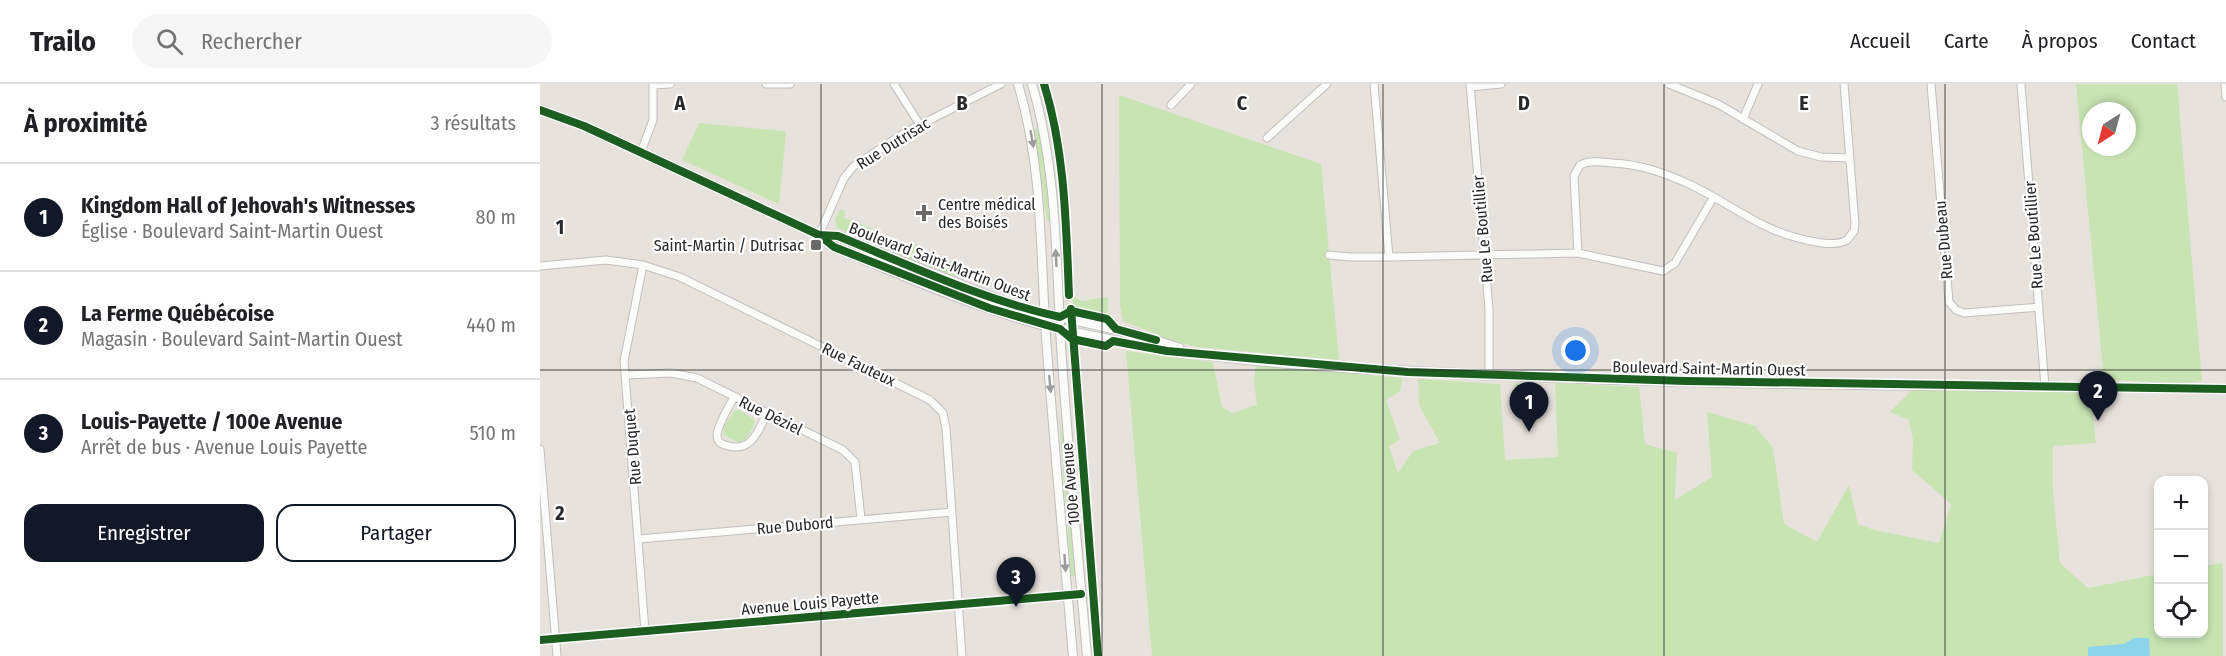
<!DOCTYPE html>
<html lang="fr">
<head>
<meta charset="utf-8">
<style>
  body { margin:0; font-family:"Fira Sans Condensed",sans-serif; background:#f6f6f6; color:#202124 }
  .controls { position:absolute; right:18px; bottom:18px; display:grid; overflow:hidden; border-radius:12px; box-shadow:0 3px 9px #0003 }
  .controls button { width:54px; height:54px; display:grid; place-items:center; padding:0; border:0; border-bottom:2px solid #e0e0e0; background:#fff; color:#202124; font:30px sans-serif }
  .compass { position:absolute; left:1542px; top:18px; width:54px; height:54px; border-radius:50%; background:#fff; box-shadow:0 3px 9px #0003; rotate:216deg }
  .you { position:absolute; left:1036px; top:267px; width:21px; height:21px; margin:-15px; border:4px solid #fff; border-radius:50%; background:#1a73e8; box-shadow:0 0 0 9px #1a73e833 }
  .badge { display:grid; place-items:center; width:39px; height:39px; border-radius:50%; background:#111827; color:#fff; font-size:20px; font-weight:700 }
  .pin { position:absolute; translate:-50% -50px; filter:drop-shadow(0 2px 3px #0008) }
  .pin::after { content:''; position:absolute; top:32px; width:21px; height:18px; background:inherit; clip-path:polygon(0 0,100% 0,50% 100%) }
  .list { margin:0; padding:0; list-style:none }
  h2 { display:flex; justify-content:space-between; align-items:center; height:78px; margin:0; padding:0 24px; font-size:26px }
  h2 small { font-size:20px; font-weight:400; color:#757577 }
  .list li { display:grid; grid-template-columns:39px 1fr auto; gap:18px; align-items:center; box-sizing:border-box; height:108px; padding:0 24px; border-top:2px solid #e0e0e0 }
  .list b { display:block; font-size:22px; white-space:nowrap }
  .list p { margin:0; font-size:20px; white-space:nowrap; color:#757577 }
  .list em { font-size:20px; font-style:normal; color:#757577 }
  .actions { display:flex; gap:12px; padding:18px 24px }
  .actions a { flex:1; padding:14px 0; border:2px solid #111827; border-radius:18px; text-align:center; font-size:21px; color:#111827 }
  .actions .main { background:#111827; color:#fff }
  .icon { flex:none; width:33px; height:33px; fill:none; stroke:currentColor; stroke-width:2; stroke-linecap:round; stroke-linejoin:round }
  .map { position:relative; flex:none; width:1686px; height:572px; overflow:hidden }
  header { display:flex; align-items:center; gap:36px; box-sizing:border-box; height:84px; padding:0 30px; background:#fff; border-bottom:2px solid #e0e0e0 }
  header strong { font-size:28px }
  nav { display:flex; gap:33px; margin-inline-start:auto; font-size:21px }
  .search { width:420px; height:54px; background:#f6f6f6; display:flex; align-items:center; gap:15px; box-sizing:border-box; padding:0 21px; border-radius:33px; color:#757577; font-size:22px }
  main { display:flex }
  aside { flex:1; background:#fff }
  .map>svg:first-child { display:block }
</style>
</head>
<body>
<header>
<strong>Trailo</strong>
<div class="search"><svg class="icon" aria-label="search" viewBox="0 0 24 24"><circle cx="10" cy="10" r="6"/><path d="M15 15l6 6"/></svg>Rechercher</div>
<nav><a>Accueil</a><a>Carte</a><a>À propos</a><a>Contact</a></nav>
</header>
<main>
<aside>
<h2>À proximité<small>3 résultats</small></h2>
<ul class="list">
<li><span class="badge">1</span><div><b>Kingdom Hall of Jehovah's Witnesses</b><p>Église · Boulevard Saint-Martin Ouest</p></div><em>80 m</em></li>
<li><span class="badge">2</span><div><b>La Ferme Québécoise</b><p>Magasin · Boulevard Saint-Martin Ouest</p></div><em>440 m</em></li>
<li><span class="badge">3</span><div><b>Louis-Payette / 100e Avenue</b><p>Arrêt de bus · Avenue Louis Payette</p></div><em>510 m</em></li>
</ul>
<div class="actions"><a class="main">Enregistrer</a><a>Partager</a></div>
</aside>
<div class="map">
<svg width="1686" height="572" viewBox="0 0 1686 572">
  <rect width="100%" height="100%" fill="#e7e2dc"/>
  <path fill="#c8e4b3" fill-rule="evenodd" d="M1536,0h101l25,297 -16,2 -82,-3zM1551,27h36v36h-36z
    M579,11l202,69 18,196 -141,-13 -21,-5 -54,-21 -3,-15z
    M159,39l84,8 3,2 -7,71 -97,-44z
    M497,44l8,28 5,65h-3l-13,-92z
    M300,125l5,2 -1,7 28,10 5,11 6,-3 18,9 2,3 -3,7 -63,-27 -2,-8z
    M297,155l71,29 -1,2 -58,-21 -12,-7z
    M377,160l-1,6 44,15 -6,12 -45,-19 4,-13z
    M532,212l10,5 26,-4v18l-34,-7z
    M586,267l87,11 9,45 10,6 25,-8 -3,-22 2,-18 146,13 -2,13 -14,9 14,40 -11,6 9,27 15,-22 27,-8 -21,-38 -1,-26 82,5 5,76 53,-3 -3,-74 84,4 6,57 32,9 -2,47 37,-23 -5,-65 48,14 18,22 11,76 33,18 32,-57 9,39 16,6 65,13 12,-39 -39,-34 1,-30 -4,-20 -19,-8 22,-22 184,2v13l-3,11 3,27 -43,3v46l7,71 28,25 70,-14v60h46v-68l19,-3v93h-1071z
    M974,299l19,2 3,33 -14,1 -2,-29 -6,-4z
    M195,326h4l15,9v7l-10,16 -5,1 -15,-8v-9z
    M519,332c11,53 13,106 17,160h-5z"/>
  <path fill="#8cd4ec" d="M1594,554h15l1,18h-62v-9l36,-3z"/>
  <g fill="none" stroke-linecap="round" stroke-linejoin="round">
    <g stroke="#c0bebe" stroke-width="9">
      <path id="minor" d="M226,0h24
        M354,0l26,41
        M834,0l15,173
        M930,0l19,225v66
        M1129,0l49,20 80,47 23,6 29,1
        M1391,0l18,218 7,8 8,3 75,-6
        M1481,0l24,303
        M1685,0l1,13
        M113,1l17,-1
        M930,3l31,-3
        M631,21l20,-21
        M1203,35l15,-35
        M727,54l60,-54
        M101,68l12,-32v-36
        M279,151l25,-57 10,-12 52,-34 95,-48
        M1038,169l-4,-77 6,-11c10,-5 21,-3 32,-2 28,1 53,10 79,22 46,22 71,48 125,57 10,2 22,3 31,-2l7,-9 1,-7 -11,-140
        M789,171l21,2h39l189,-4 85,18 12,-8 38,-65
        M103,181l-19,96 21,270
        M0,182l66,-6 15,2 22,3 37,12 250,123 13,13 3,16 16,227
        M86,291l45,-2 26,5 146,72 12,12 6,57
        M194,313c-4,8 -17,29 -17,38 0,5 3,9 8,10 26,9 33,-13 42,-32
        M0,365l17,207
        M99,455l313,-27"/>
    </g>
    <g stroke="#c0bebe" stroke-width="10">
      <path id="tertiary" d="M478,0c25,83 22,168 28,253 8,107 18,213 27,319
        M492,0c25,85 24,175 29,262 7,104 17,207 26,310
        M0,556l541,-46"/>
    </g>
    <g stroke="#c0bebe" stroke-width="11">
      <path id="secondary" d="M0,26l44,16 235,109 15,12c74,30 148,64 226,82 148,35 306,41 457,47 236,10 473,9 709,13
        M279,151l19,1 161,64 32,10 101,23 47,15"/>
    </g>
    <use href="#minor" stroke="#fbfbfa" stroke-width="7"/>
    <use href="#tertiary" stroke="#fbfbfa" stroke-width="8"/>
    <use href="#secondary" stroke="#fbfbfa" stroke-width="9"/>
    <g stroke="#fff" stroke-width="11">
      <path id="cycleway" d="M504,0c21,68 22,140 25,211
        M0,26l44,16 235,109 15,12 155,61 71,21 12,10 34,7 7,-5 54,10 241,21 278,9 540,8
        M279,151l19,1c73,30 145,64 222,81l11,-6 36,8 9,10 40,11
        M531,225l27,347
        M0,556l541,-46"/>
    </g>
    <use href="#cycleway" stroke="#1b5e20" stroke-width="8"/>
  </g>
  <defs><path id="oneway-solid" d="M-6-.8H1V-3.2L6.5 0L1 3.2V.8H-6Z" transform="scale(1.5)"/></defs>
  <g fill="#9c9c9c">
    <use href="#oneway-solid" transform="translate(492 55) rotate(80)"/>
    <use href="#oneway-solid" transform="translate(516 174) rotate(-93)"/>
    <use href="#oneway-solid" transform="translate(510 300) rotate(85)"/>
    <use href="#oneway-solid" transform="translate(525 479) rotate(86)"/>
  </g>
  <path fill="none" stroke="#282828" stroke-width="1.5" stroke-opacity="0.55" d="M281,0v572M562,0v572M843,0v572M1124,0v572M1405,0v572M0,286h1686"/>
  <g fill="#6b6967" stroke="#fff" stroke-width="2">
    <path d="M381 120h6v6h6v6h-6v6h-6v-6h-6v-6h6z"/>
    <rect x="270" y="155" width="12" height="12" rx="3"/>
  </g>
  <g text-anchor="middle" stroke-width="4.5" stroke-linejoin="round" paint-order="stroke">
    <g font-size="16" fill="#282828" stroke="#fff">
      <text transform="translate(353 59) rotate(-32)" y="6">Rue Dutrisac</text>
      <text transform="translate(942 145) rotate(-95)" y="6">Rue Le Boutillier</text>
      <text transform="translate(1493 151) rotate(-94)" y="6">Rue Le Boutillier</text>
      <text transform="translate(1403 156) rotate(-95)" y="6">Rue Dubeau</text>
      <text transform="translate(400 177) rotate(21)" y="6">Boulevard Saint-Martin Ouest</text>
      <text transform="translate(319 280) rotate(26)" y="6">Rue Fauteux</text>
      <text transform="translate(1169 284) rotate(1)" y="6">Boulevard Saint-Martin Ouest</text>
      <text transform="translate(231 331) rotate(26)" y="6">Rue Déziel</text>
      <text transform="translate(92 363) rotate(-95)" y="6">Rue Duquet</text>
      <text transform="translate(530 400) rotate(-95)" y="6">100e Avenue</text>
      <text transform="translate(255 441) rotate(-5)" y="6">Rue Dubord</text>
      <text transform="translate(270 519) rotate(-5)" y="6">Avenue Louis Payette</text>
    </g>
    <g font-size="16" fill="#282828" stroke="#fff" text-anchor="start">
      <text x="398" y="126">Centre médical<tspan x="398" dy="18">des Boisés</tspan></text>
      <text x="264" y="167" text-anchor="end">Saint-Martin / Dutrisac</text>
    </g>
  </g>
  <g font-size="20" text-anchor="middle" font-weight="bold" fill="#282828" stroke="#fff" stroke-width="4.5" stroke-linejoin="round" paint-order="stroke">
    <text x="140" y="26">A</text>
    <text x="422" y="26">B</text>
    <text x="702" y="26">C</text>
    <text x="984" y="26">D</text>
    <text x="1264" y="26">E</text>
    <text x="20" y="150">1</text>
    <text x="20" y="436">2</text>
  </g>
</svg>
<div class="controls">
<button>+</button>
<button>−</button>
<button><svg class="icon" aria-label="locate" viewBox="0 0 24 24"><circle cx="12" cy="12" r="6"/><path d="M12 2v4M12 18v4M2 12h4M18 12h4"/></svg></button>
</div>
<svg class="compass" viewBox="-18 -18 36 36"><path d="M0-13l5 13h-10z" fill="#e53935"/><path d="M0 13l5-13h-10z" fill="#757577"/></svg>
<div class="you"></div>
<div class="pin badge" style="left:989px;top:348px">1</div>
<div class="pin badge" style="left:1558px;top:337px">2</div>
<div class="pin badge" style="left:476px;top:523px">3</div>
</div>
</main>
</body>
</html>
